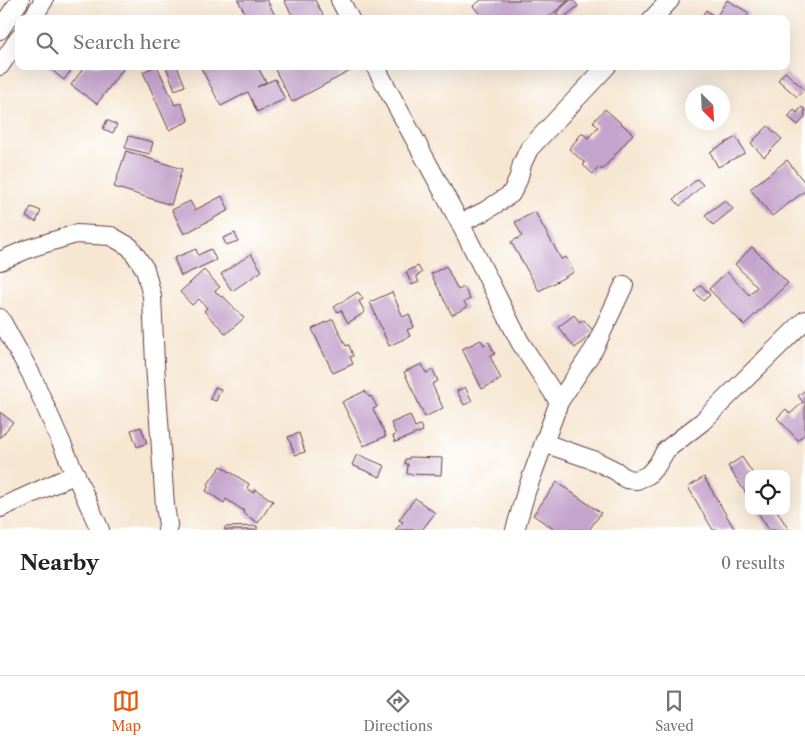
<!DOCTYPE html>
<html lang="en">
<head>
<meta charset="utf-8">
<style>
  body { margin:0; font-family:"Libre Caslon Text",serif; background:#f2f2f2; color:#222 }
  .controls { position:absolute; right:15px; bottom:15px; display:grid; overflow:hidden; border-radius:10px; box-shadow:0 5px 20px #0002 }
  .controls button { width:45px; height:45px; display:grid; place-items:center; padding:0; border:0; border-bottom:1px solid #e0e0e0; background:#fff; color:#222; font:25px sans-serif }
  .compass { position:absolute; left:685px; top:85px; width:45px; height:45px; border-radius:50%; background:#fff; box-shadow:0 5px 20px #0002; rotate:156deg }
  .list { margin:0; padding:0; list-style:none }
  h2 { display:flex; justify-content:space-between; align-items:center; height:65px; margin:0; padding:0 20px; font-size:21px }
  h2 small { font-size:16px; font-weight:400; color:#767676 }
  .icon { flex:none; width:28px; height:28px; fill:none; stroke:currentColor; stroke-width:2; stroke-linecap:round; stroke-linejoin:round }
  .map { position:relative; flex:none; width:805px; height:530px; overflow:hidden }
  .search { position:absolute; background:#fff; box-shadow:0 5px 20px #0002; left:15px; right:15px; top:15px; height:55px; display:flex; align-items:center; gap:12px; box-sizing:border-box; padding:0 18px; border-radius:10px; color:#767676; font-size:19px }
  .sheet { height:145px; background:#fff }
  nav { display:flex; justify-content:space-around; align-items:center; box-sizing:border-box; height:70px; border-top:1px solid #e0e0e0; background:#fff; font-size:14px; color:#767676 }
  nav a { display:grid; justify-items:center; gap:2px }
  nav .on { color:#ea580c }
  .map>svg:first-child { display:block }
</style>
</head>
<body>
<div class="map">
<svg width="805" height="530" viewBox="0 0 805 530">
  <rect width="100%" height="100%" fill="#fff"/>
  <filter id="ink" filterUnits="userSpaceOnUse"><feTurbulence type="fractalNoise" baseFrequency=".02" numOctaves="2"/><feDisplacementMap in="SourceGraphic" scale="10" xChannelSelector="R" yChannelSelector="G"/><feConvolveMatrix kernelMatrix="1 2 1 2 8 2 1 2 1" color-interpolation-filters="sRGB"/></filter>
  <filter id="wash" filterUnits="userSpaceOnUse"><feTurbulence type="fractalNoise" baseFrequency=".0096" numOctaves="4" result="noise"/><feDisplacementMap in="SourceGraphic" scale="20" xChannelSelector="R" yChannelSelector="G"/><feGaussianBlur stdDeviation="1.12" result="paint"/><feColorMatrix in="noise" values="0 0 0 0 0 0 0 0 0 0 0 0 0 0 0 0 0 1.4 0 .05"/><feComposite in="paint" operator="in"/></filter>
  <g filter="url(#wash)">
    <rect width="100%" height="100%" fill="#f6e7d3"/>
    <g id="blocks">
      <path fill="#c4a4cc" d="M238,0h29l10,19h-29z
        M284,0h31l10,19h-31z
        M481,0h88l-23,19h-62l-11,-13z
        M570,0h3l5,6 -16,13h-1l-5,-6z
        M727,0l22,13 -4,6h-45l6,-9 10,7z
        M47,66h27l-10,14z
        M85,66h40l-28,38 -26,-19z
        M156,66h1l18,39 6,-2 8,18 -20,9 -26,-58z
        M167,66h10l8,20 -10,4 -9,-23z
        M200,66h57l9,16 -9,5 18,-8 10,20 -28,13 -9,-20 -27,14z
        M273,66h77l2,4 -60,32z
        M785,72l19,17 -7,8 -19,-17z
        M802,107l3,3v7l-7,8 -10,-8 6,-7 3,3z
        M605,109l28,25 -31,36 -3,-3 -6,7 -10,-9 2,-2 -16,-14 13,-16 6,5 10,-11 -5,-5z
        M107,120l10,5 -4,8 -10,-4z
        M768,126l14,13 -18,18 -13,-14z
        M129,136l24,6 -3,12 -25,-6z
        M736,137l9,16 -27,14 -8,-15z
        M126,151l56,18 -11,36 -57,-18z
        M787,160l18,23v8l-33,25 -22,-27z
        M697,179l6,6 -23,21 -6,-7z
        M222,196l7,14 -45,24 -12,-24 18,-9 5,9z
        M725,200l8,9 -20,16 -8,-10z
        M31,207l10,4 -5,11 -10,-5z
        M535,212l26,47 5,-2 8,15 -35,19 -28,-49 11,-6 -7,-14z
        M235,233l3,8 -12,4 -3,-7z
        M752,247l36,36 -44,42 -35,-36 18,-17 22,23 8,-8 -22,-23z
        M196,249l2,6 13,-6 5,11 -35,16 -7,-18z
        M251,254l11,17 -30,20 -11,-17z
        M418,266l4,7 -6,3 3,6 -7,3 -6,-13z
        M446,266l12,24 6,-3 6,12 -6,3 3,5 -15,8 -21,-41z
        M204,270l16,17 -5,4 6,6 2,-1 21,22 -18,16 -22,-23 3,-3 -8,-9 -7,6 -12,-13z
        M701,285l9,10 -7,6 -9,-10z
        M358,292l5,7 -4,2 6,11 -17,11 -7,-13 -3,2 -4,-5z
        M392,292l11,25 6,-3 5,13 -7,3 3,6 -21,10 -19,-44z
        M574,315l6,8 4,-3 10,12 -19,16 -17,-21z
        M333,319l13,27 3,-1 4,11 -3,1 3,7 -20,9 -21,-44z
        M481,340l3,5 5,-3 6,12 -5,2 11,23 -19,10 -20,-40z
        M422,364l4,9 7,-3 5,11 -6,3 11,24 -18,9 -21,-45z
        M215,387l6,2 -5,12 -6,-2z
        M465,387l7,14 -8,4 -7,-14z
        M805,390v44l-7,6 -21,-22 9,-9 4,5 13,-12 -5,-6z
        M365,391l4,6 2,-1 6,11 -4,2 13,27 -22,10 -22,-44z
        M0,412l13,10 -13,16z
        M410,415l5,12 5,-2 3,6 -28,11 -2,-6 3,-1 -5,-12z
        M141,427l6,16 -10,4 -6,-17z
        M299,433l6,19 -10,3 -7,-18z
        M357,454l28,12 -5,11 -28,-12z
        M409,457l33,1 -1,17 -34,-1 1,-10h-3v-5h4z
        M742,457l11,17h-4v24l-21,-32z
        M221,466l28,18 -2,4 6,5 2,-4 18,12 -15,22 -15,-10 1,-2 -18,-12 -2,4 -18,-12 3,-6 -1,-1z
        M704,477l31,53h-22l-25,-43z
        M557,482l44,31 -12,17h-34l-22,-15z
        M415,498l20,15 -13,17h-27l8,-8 -4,-2z
        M757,511h20l12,19h-20z
        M257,526v4h-32v-3z"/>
    </g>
  </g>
  <g filter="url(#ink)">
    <use href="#blocks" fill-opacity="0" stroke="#643d44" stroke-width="1"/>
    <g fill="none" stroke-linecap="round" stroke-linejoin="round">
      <g stroke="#643d44" stroke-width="20">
        <path id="minor" d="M340,0l10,19
          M32,19l12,-19
          M652,19l18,-19
          M0,30l20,-30
          M0,66l19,-28
          M375,66l85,157 60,119 39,60 -33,90 -11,38
          M460,223l25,-12 26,-17 7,-14 4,-16 7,-15 78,-83
          M0,261l30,-13 46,-14 35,2 19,11 15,22 7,27 3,68 10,142 3,19 -1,5
          M0,318l31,56 69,156
          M559,402l35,-53 30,-64
          M544,443l52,18 20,10 10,8 11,1 11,-5 9,-10 9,-15 36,-28 103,-102
          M0,508l76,-34"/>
      </g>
      <use href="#minor" stroke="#fff" stroke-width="18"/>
    </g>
  </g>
</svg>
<div class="controls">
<button><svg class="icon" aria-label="locate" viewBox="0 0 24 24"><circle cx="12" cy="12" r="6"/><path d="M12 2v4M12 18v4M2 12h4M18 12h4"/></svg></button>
</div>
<svg class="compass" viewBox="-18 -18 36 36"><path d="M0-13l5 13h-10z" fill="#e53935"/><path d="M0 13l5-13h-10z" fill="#767676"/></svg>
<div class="search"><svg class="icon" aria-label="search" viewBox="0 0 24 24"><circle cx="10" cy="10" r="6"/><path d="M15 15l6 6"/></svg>Search here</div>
</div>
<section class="sheet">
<h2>Nearby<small>0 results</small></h2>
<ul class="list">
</ul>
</section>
<nav>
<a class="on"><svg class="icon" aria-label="map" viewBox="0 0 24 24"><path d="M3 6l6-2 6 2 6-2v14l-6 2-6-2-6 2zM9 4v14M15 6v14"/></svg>Map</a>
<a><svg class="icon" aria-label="directions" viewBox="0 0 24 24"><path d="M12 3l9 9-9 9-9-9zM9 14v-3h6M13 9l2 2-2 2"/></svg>Directions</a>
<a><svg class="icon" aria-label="saved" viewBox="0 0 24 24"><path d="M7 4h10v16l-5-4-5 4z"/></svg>Saved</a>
</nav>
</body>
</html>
